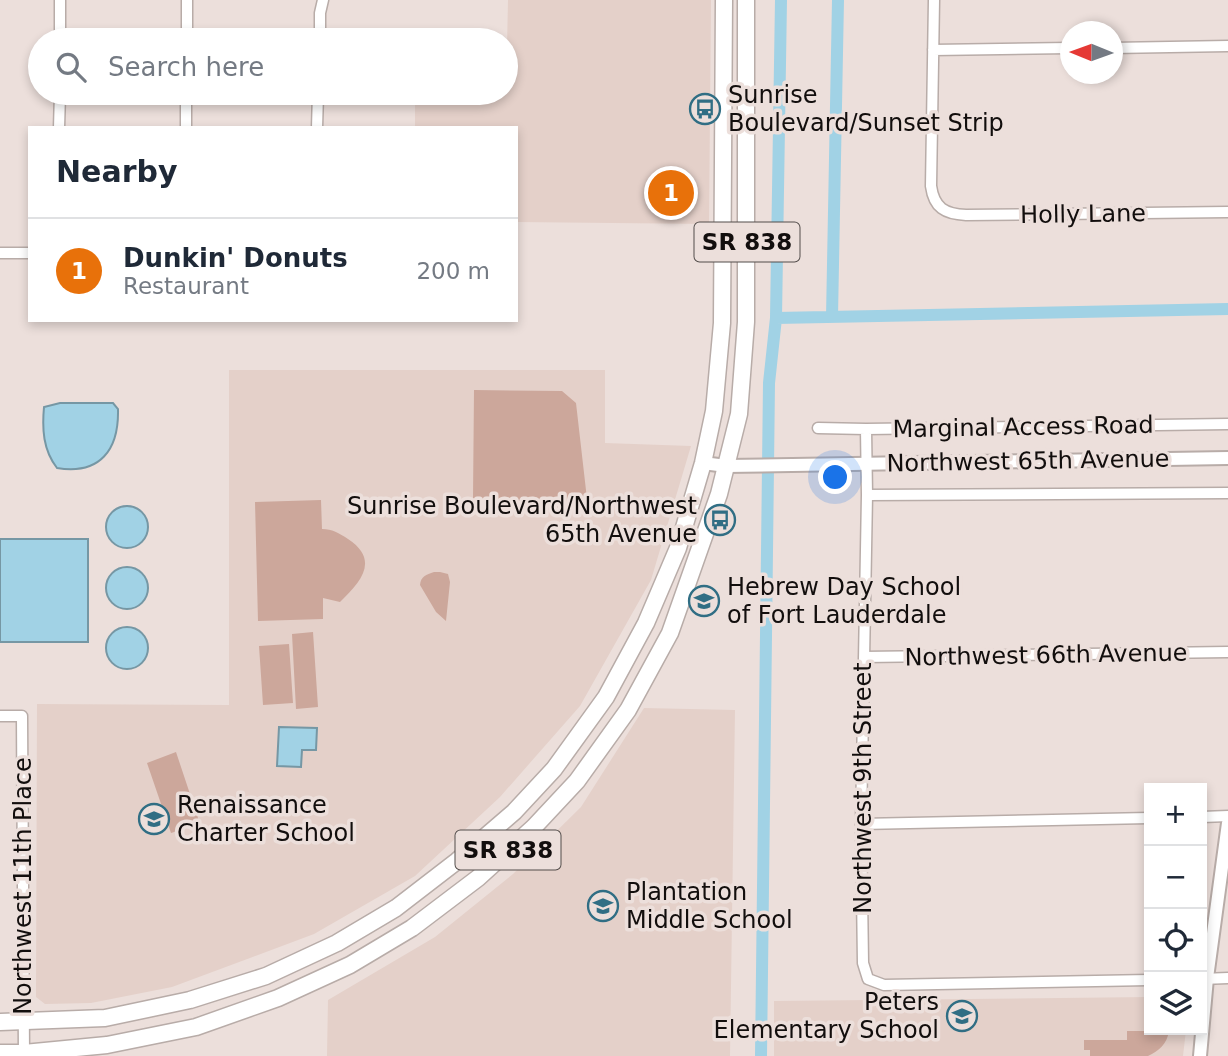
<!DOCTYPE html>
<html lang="en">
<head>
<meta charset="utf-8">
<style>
  body { margin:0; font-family:"DejaVu Sans",sans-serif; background:#f2f2f3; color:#1f2937 }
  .controls { position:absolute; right:21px; bottom:21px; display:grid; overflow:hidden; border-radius:0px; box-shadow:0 4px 10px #0003 }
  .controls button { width:63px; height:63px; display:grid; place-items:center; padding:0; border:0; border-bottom:2px solid #e0e1e3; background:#fff; color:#1f2937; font:35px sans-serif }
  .compass { position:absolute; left:1060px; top:21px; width:63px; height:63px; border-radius:50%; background:#fff; box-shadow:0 4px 10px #0003; rotate:271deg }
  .you { position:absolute; left:836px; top:478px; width:24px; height:24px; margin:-18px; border:5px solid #fff; border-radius:50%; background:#1a73e8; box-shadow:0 0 0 10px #1a73e833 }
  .badge { display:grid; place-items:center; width:46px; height:46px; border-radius:50%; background:#306e84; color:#fff; font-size:23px; font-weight:700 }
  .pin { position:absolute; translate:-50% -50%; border:4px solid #fff; box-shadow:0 2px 7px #0006 }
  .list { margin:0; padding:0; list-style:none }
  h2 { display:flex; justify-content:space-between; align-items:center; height:91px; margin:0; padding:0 28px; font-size:30px }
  h2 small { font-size:23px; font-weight:400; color:#747a83 }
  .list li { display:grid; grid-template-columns:46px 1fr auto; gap:21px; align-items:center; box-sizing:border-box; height:105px; padding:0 28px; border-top:2px solid #e0e1e3 }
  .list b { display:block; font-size:26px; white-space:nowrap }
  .list p { margin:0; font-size:23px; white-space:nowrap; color:#747a83 }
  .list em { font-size:23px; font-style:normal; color:#747a83 }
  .icon { flex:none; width:38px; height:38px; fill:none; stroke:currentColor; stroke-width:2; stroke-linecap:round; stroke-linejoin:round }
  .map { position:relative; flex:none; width:1228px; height:1056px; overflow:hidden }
  .search { position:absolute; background:#fff; box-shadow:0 4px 10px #0003; left:28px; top:28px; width:490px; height:77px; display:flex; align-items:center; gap:18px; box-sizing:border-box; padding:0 24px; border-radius:38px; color:#747a83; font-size:26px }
  .panel { position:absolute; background:#fff; box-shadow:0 4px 10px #0003; left:28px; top:126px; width:490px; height:196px; border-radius:0px }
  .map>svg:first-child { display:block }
</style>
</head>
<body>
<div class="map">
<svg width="1228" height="1056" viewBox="0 0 1228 1056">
  <rect width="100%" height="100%" fill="#ecdfdb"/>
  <path fill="#e4d0c9" d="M508,0h203l-2,224 -193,-2v-94h-101v-35h91z
    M229,370h376v73l86,3 -40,134 -71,126 -80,91 -85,79 -101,58 -142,53 -81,16 -46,1 -9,-7 1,-293 192,1z
    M644,708l91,2 -5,346h-403l1,-56 107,-63 78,-63 68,-67z
    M1149,997v33h37l-3,26h-409v-55z"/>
  <path fill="#cca79b" d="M474,390l88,1 14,12 11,96 -12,11 -91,-1 -11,-11z
    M321,500l1,29c10,0 17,4 26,10 32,21 13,43 -8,63l-17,-4v21l-65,2 -3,-119z
    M434,572h6l8,2 2,8 -4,39 -10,-9 -16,-27c1,-9 6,-10 14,-13z
    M313,632l5,75 -22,2 -4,-75z
    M289,644l4,59 -30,2 -4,-59z
    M176,752l24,72 -29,9 -24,-70z
    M1127,1031h42c-2,13 -10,20 -21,25h-58v-6h-6v-10h43z"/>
  <path fill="#a1d2e5" stroke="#7697a4" stroke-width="2" d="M60,403h53l5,6c1,41 -18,66 -61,59 -14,-18 -15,-39 -13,-61z
    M106 527a21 21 0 1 1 42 0a21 21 0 1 1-42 0Z
    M0,539h88v103h-88z
    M106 588a21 21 0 1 1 42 0a21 21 0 1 1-42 0Z
    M106 648a21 21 0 1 1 42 0a21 21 0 1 1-42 0Z
    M279,727l38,1 -1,22h-14l-1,17 -24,-1z"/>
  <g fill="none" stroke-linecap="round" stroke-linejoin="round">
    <path stroke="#a1d2e5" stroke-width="12" d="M832,317l6,-317
      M776,318l452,-9
      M761,1056l8,-673 7,-65 5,-318"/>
    <g stroke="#b8aca8" stroke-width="13">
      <path id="minor" d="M934,0l-3,186c3,22 14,28 35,29l262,-3
        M60,40v-40
        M187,40v-40
        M320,40v-27l3,-13
        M1112,48l116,-2
        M933,50l137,-2
        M59,128l1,-35
        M186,128v-35
        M317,128l1,-35
        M0,253h30
        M818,428l48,1 362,-5
        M866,429l1,66 -6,329 2,139 5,16 16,6 265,-5
        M867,495l361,-2
        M864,657l364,-5
        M0,716h22l2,340
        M1202,817l26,-1
        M861,824l288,-6
        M1202,979l26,-1"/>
    </g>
    <g stroke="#b8aca8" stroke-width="16">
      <path id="tertiary" d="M703,463l23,3 502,-8
        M1200,1056l7,-78 21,-155"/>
    </g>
    <g stroke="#b8aca8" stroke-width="19">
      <path id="trunk" d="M0,1022l105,-4 85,-18 76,-24 71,-33 59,-35 61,-47 57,-49 40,-43 52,-72 40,-74 32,-75 25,-85 11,-52 8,-88 2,-323
        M0,1053h24l83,-8 89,-18 82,-29 72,-33 62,-37 66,-50 56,-51 43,-46 51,-71 42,-77 49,-139 20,-80 7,-92v-322"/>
    </g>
    <use href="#minor" stroke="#fff" stroke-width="10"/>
    <use href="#tertiary" stroke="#fff" stroke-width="12"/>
    <use href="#trunk" stroke="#fff" stroke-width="16"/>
  </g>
  <defs>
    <g id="bus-ring" transform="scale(1.575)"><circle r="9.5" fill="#ecdfdb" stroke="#306e84" stroke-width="1.5"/><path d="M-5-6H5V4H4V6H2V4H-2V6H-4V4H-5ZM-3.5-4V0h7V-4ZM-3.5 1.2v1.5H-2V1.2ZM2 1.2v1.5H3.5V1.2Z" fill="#306e84"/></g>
    <g id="school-ring" transform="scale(1.575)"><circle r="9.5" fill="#ecdfdb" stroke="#306e84" stroke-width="1.5"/><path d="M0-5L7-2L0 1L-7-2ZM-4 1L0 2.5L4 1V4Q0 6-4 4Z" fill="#306e84"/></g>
  </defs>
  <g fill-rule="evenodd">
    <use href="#bus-ring" x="705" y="109"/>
    <use href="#bus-ring" x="720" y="520"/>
    <use href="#school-ring" x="704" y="601"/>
    <use href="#school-ring" x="154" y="819"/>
    <use href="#school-ring" x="603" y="906"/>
    <use href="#school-ring" x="962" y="1016"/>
  </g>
  <g text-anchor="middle" stroke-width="7" stroke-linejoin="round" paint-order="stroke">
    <g fill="#ecdfdb" stroke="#534d4b" stroke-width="2">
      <rect x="694.5" y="222.5" width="105" height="39" rx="5"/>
      <rect x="455.5" y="830.5" width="105" height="39" rx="5"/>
    </g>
    <g font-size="23" font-weight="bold" fill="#120e0d">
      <text x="747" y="250">SR 838</text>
      <text x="508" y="858">SR 838</text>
    </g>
    <g font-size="24" fill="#120e0d" stroke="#ecdfdb" text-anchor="start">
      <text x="728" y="103">Sunrise<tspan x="728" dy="28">Boulevard/Sunset Strip</tspan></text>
      <text x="697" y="514" text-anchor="end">Sunrise Boulevard/Northwest<tspan x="697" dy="28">65th Avenue</tspan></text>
      <text x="727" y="595">Hebrew Day School<tspan x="727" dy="28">of Fort Lauderdale</tspan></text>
      <text x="177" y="813">Renaissance<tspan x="177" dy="28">Charter School</tspan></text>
      <text x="626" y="900">Plantation<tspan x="626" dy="28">Middle School</tspan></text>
      <text x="939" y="1010" text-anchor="end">Peters<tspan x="939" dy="28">Elementary School</tspan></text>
    </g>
    <g font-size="24" fill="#120e0d" stroke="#ecdfdb">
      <text transform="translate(1083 214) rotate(-1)" y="8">Holly Lane</text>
      <text transform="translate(1023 427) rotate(-1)" y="8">Marginal Access Road</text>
      <text transform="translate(1028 461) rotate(-1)" y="8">Northwest 65th Avenue</text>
      <text transform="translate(1046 655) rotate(-1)" y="8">Northwest 66th Avenue</text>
      <text transform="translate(863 788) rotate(-90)" y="8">Northwest 9th Street</text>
      <text transform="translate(23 886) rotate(-90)" y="8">Northwest 11th Place</text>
    </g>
  </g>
</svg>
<div class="controls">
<button>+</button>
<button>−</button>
<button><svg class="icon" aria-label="locate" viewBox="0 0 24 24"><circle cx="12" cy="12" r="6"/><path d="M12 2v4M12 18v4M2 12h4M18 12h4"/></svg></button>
<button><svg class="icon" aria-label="layers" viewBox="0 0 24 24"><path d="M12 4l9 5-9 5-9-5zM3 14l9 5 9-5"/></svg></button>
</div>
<svg class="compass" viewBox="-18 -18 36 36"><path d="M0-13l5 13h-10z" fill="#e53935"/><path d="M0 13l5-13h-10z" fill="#747a83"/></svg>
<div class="you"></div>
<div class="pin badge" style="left:671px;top:193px;background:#e8710a">1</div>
<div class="search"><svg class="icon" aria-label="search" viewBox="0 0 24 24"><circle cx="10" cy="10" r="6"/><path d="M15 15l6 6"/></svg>Search here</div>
<section class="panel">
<h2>Nearby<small></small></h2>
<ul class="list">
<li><span class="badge" style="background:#e8710a">1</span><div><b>Dunkin' Donuts</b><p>Restaurant</p></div><em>200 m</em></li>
</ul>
</section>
</div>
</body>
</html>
